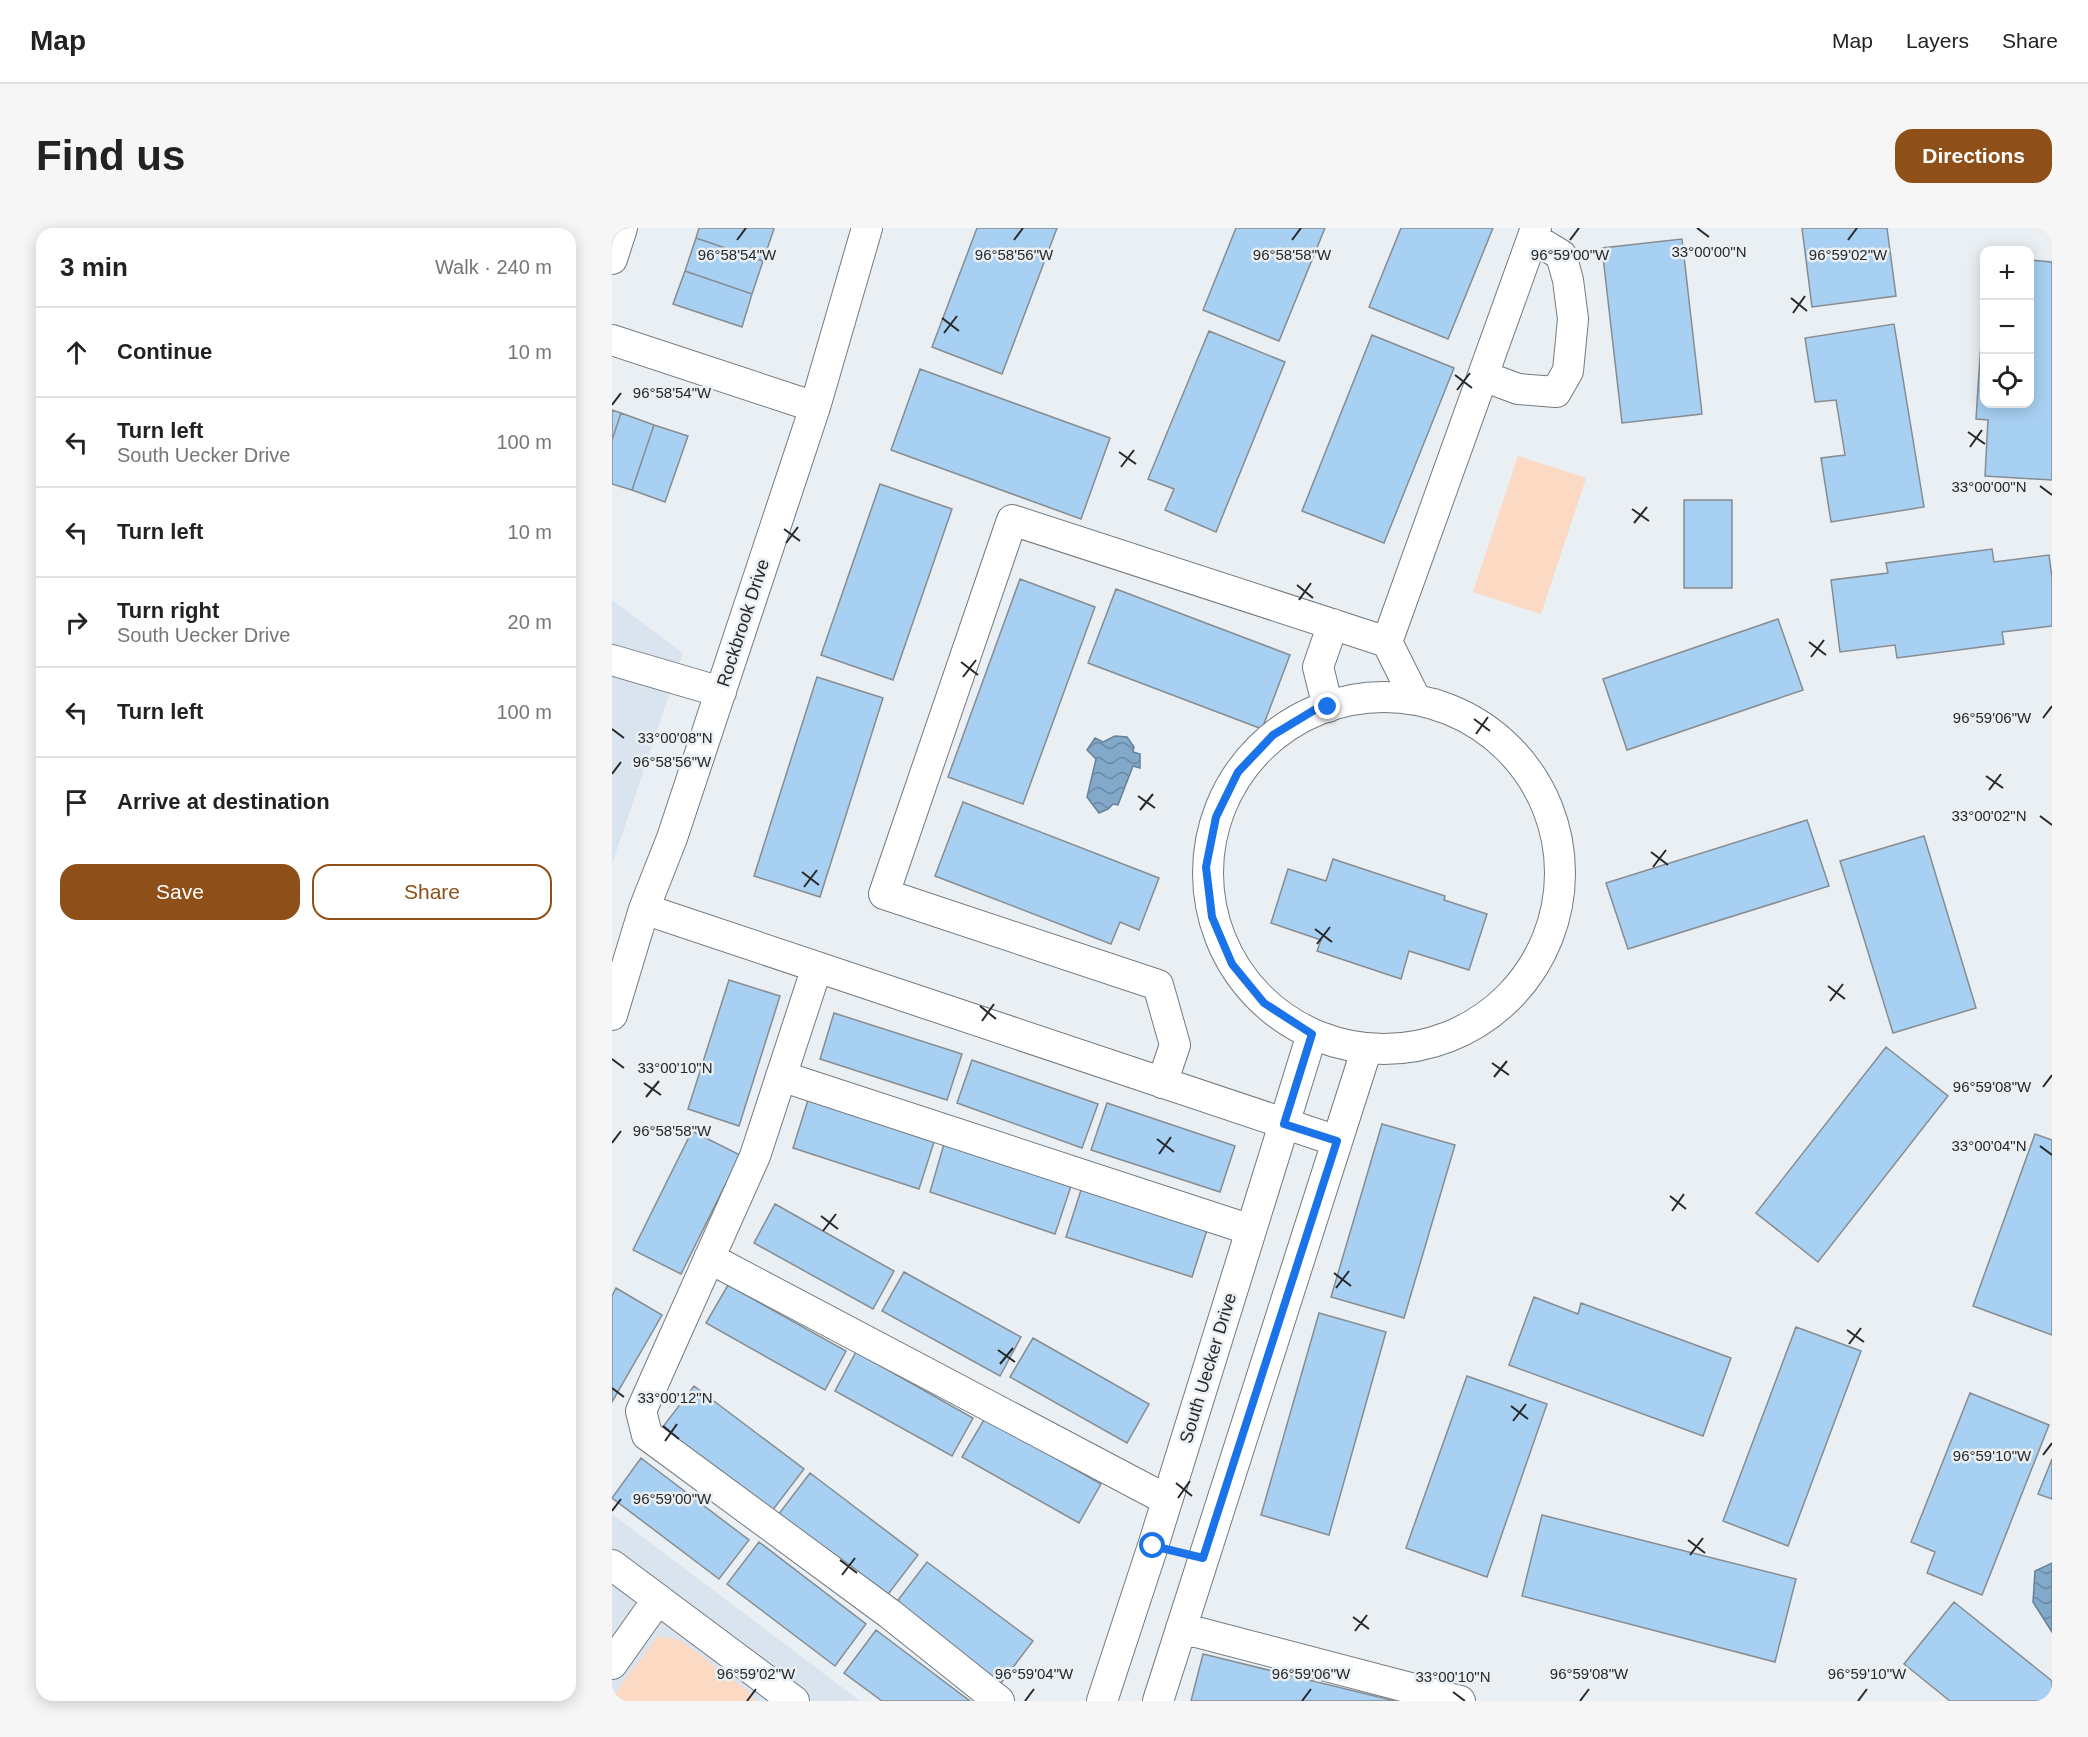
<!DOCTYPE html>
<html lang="en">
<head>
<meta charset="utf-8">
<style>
  body { margin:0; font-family:Arial,sans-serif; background:#f6f6f6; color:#222 }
  .controls { position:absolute; right:18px; top:18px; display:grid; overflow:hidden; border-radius:12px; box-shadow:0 3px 15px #0003 }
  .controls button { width:54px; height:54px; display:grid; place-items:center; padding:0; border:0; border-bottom:2px solid #e0e0e0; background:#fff; color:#222; font:30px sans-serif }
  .stop { position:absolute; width:18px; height:18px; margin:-14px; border:4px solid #1a73e8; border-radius:50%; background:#fff }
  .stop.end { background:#1a73e8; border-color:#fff; box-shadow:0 2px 6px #0008 }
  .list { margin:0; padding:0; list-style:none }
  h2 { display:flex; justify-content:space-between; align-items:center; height:78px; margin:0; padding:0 24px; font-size:26px }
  h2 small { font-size:20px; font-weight:400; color:#767676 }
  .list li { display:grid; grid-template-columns:39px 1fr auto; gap:18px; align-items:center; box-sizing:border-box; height:90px; padding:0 24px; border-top:2px solid #e0e0e0 }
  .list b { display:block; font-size:22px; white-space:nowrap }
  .list p { margin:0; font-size:20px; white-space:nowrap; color:#767676 }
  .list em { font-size:20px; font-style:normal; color:#767676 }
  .actions { display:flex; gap:12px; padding:18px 24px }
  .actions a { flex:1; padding:14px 0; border:2px solid #8f4f19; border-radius:18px; text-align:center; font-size:21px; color:#8f4f19 }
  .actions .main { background:#8f4f19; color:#fff }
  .icon { flex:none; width:33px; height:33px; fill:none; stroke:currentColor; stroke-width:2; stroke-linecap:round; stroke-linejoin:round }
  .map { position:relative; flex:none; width:1440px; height:1473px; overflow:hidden; border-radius:18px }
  header { display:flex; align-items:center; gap:36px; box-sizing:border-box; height:84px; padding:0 30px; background:#fff; border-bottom:2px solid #e0e0e0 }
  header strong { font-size:28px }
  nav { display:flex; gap:33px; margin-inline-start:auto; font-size:21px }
  .intro { display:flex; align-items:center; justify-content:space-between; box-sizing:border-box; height:144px; padding:0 36px }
  h1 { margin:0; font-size:42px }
  .button { padding:15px 27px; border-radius:18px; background:#8f4f19; color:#fff; font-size:21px; font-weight:700 }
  main { display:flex; gap:36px; padding:0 36px }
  aside { flex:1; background:#fff; border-radius:18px; box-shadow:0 3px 15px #0003 }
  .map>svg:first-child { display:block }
</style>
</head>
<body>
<header>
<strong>Map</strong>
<nav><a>Map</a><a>Layers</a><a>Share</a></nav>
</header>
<div class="intro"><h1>Find us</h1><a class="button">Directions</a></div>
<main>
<aside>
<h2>3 min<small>Walk · 240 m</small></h2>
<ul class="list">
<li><svg class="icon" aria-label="ahead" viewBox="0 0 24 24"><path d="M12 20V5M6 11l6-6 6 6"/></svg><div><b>Continue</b></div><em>10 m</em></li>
<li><svg class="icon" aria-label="left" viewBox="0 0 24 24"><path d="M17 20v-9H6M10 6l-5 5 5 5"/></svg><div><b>Turn left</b><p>South Uecker Drive</p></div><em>100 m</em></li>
<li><svg class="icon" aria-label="left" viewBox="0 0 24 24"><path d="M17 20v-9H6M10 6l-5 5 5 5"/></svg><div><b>Turn left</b></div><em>10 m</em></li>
<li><svg class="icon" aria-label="right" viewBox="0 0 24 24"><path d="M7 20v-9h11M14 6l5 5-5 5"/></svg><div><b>Turn right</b><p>South Uecker Drive</p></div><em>20 m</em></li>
<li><svg class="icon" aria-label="left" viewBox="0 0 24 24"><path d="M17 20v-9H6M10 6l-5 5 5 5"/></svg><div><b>Turn left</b></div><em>100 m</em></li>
<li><svg class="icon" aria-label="arrive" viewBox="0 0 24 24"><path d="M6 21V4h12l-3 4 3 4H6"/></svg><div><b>Arrive at destination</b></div></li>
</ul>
<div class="actions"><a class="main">Save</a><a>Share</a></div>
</aside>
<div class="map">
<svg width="1440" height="1473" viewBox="0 0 1440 1473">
  <defs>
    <pattern id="water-waves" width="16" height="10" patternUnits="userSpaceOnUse" patternTransform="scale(1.5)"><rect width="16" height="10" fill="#82a8ca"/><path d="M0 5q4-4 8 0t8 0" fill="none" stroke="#6a89a4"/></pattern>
  </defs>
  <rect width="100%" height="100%" fill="#e9eff3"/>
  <path fill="#d9e4ef" d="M0,372l71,53 -71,211z
    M0,1286l248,187h-248z"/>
  <path fill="#fbd9c2" d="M906,228l68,22 -45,136 -68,-22z
    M46,1408l22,4 67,50 9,11h-144v-4z"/>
  <path fill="url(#water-waves)" stroke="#66829a" stroke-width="1.5" d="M503,508l12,1 7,10 -1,5 7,2v14l-7,-2 -15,39 -5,-1 -5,5 -9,4 -12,-16 9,-38 -9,-9 8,-12 8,4z
    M1440,1335v69l-19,-30 2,-31z"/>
  <path fill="#a8d0f2" stroke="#878c90" stroke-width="1.5" d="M87,0h74l1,1 -11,32 -67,-23z
    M365,0h80l-55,146 -70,-27z
    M624,0h89l-46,113 -76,-31z
    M789,0h92l-45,111 -79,-32z
    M1190,0h85l9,68 -84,11z
    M84,10l67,23 -11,33 -67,-23z
    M1070,11l20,175 -80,9 -20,-175z
    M1418,32l22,2v218l-67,-4 3,-56 -12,-1 7,-107 1,92h46z
    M73,43l67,23 -10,33 -69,-23z
    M1282,96l30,183 -93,15 -10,-64 24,-3 -9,-55 -21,2 -10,-64z
    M597,103l76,31 -69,170 -51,-22 9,-21 -26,-10z
    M760,107l82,33 -70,175 -82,-32z
    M308,141l190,69 -29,81 -190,-69z
    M0,182l9,3 -9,27z
    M9,185l33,12 -22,65 -20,-6v-44z
    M42,197l34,11 -23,66 -33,-12z
    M268,256l72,25 -59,171 -72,-25z
    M1072,272h48v88h-48z
    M1380,321l2,13 55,-7 3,23v48l-50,6 2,12 -107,14 -2,-13 -55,7 -9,-72 57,-7 -2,-10z
    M408,351l75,28 -72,197 -75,-27z
    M504,361l174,66 -28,74 -174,-66z
    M1166,391l25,71 -176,60 -24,-71z
    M205,449l66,21 -63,199 -66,-21z
    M351,574l196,76 -20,52 -19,-8 -9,22 -176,-68z
    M1195,592l22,66 -201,63 -22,-66z
    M1312,608l52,172 -83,25 -53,-172z
    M721,631l112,37 -1,4 43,14 -18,56 -60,-19 -8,28 -84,-28 4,-11 -50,-17 17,-54 38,12z
    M117,752l51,16 -41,130 -51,-17z
    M222,785l128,41 -15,46 -127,-41z
    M1274,819l62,49 -130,166 -62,-49z
    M360,832l126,44 -16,44 -125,-45z
    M196,872l126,42 -15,47 -126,-41z
    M495,875l128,43 -15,46 -129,-42z
    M770,896l73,21 -51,173 -73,-21z
    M80,903l48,24 -59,119 -48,-24z
    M1423,906l17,6v195l-79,-29z
    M332,916l127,42 -16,48 -125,-42z
    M469,962l126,40 -15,47 -126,-40z
    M163,976l119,67 -21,38 -119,-66z
    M292,1044l117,65 -21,39 -118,-65z
    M116,1057l118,66 -21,39 -119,-67z
    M4,1060l46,27 -50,87v-106z
    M922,1069l44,17 3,-11 150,55 -28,78 -194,-71z
    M707,1085l67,19 -57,203 -68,-20z
    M1184,1099l65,24 -73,195 -65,-25z
    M421,1110l116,66 -22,39 -117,-66z
    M244,1124l117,66 -21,38 -117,-65z
    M855,1148l80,28 -60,173 -81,-29z
    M82,1158l110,83 -32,42 -110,-83z
    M1358,1165l79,32 -67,170 -55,-22 8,-21 -24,-10z
    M373,1190l116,66 -22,39 -117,-66z
    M29,1230l108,82 -30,39 -107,-81z
    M1440,1231v40l-14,-5z
    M198,1245l108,82 -32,42 -108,-82z
    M930,1287l254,64 -21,83 -253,-66z
    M147,1314l107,82 -31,42 -108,-82z
    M315,1334l106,79 -32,42 -106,-79z
    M1342,1374l98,79v20h-102l-46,-37z
    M264,1402l94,71h-88l-38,-28z
    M591,1426l192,47h-204z"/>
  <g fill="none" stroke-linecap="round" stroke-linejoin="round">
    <g stroke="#757a7e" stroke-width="32">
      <path id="minor" d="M0,31l10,-31
        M0,112l203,67
        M871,148l35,13 38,3 12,-21 5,-52 -5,-39 -7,-25 -28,-17
        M775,414l29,58
        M0,432l109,32
        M596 645a176 176 0 1 1 352 0a176 176 0 1 1-352 0Z
        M716,479l-10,-40 15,-43
        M32,681l693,232
        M205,739l-62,189 -114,255 6,24 243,179 109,87
        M0,787l32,-106 28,-71 143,-431 52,-179
        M169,848l470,154
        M550,855l13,-38 -17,-60 -274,-91 128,-374 375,122 149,-414
        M97,1030l458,242
        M0,1337l182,136
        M569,1400l279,73
        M0,1436l46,-65
        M490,1473l51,-155 159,-512
        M546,1473l209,-653"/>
    </g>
    <use href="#minor" stroke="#fff" stroke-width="30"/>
  </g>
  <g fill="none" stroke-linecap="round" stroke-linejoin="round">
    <path stroke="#1a73e8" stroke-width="8" d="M541,1318l50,12 134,-417 -53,-17 28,-90 -48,-31 -32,-39 -20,-47 -6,-50 10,-50 22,-45 35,-37 43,-26 12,-2"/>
  </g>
  <path fill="none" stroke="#26282a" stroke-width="2" d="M1085,0l12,9M125,12l9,-12M402,12l9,-12M680,12l9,-12M958,12l9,-12M1236,12l9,-12M1179,70l16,13M1181,85l12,-17M330,90l17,13M332,105l13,-17M843,147l17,13M845,162l13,-17M0,177l9,-12M1356,204l17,12M1358,219l12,-17M507,224l17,12M509,239l13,-17M1428,258l12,9M1020,281l17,12M1022,295l13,-16M172,301l16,12M174,315l12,-16M685,357l16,13M687,372l12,-17M1197,414l17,13M1199,429l13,-17M349,434l17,13M351,449l13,-17M1431,490l9,-12M862,491l16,12M0,501l12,9M864,506l12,-17M0,546l9,-12M1374,548l17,12M1377,562l12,-16M526,568l17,12M528,582l13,-16M1428,588l12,9M1039,624l17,13M1041,639l13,-17M190,644l17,13M192,659l13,-17M703,701l17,13M705,716l13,-17M1216,758l17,13M1218,773l13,-17M368,778l16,13M370,793l12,-17M0,831l12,9M880,835l17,12M882,849l13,-16M32,855l17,12M1431,859l9,-12M34,869l13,-16M545,911l17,13M0,915l9,-12M1428,918l12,9M547,926l12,-17M1058,968l16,13M1060,983l12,-17M209,988l17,13M211,1003l13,-17M722,1045l17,13M724,1060l13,-17M1235,1102l17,12M1237,1116l12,-16M386,1122l17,12M388,1136l13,-16M0,1160l12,9M899,1178l17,13M901,1193l13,-17M51,1198l16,13M53,1213l12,-17M1431,1227l9,-12M564,1255l16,13M566,1270l12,-17M0,1283l9,-12M1076,1312l17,13M1078,1327l13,-17M228,1332l17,13M230,1347l13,-17M741,1389l16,12M743,1403l12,-16M841,1464l12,9M135,1473l9,-12M413,1473l9,-12M690,1473l9,-12M968,1473l9,-12M1246,1473l9,-12"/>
  <g text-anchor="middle" stroke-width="5" stroke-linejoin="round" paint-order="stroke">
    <g font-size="18" fill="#26282a" stroke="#e9eff3">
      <text transform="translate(131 395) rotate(-72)" y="6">Rockbrook Drive</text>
      <text transform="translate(596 1140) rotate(-73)" y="6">South Uecker Drive</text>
    </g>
  </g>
  <g font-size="15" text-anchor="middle" fill="#26282a" stroke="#e9eff3" stroke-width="5" stroke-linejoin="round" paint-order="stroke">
    <text x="1097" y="29">33°00'00"N</text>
    <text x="125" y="32">96°58'54"W</text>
    <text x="402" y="32">96°58'56"W</text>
    <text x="680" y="32">96°58'58"W</text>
    <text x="958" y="32">96°59'00"W</text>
    <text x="1236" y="32">96°59'02"W</text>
    <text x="60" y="170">96°58'54"W</text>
    <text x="1377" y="264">33°00'00"N</text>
    <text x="1380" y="495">96°59'06"W</text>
    <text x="63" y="515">33°00'08"N</text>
    <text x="60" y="539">96°58'56"W</text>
    <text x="1377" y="593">33°00'02"N</text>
    <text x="63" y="845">33°00'10"N</text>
    <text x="1380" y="864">96°59'08"W</text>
    <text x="60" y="908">96°58'58"W</text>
    <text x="1377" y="923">33°00'04"N</text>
    <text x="63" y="1175">33°00'12"N</text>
    <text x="1380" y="1233">96°59'10"W</text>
    <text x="60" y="1276">96°59'00"W</text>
    <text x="144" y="1451">96°59'02"W</text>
    <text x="422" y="1451">96°59'04"W</text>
    <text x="699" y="1451">96°59'06"W</text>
    <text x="977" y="1451">96°59'08"W</text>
    <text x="1255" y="1451">96°59'10"W</text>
    <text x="841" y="1454">33°00'10"N</text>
  </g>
</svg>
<div class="controls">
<button>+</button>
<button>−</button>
<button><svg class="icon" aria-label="locate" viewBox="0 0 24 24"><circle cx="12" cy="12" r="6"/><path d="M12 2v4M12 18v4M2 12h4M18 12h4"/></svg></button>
</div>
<div class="stop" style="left:541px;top:1318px"></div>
<div class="stop end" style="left:716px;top:479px"></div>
</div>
</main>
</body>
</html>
